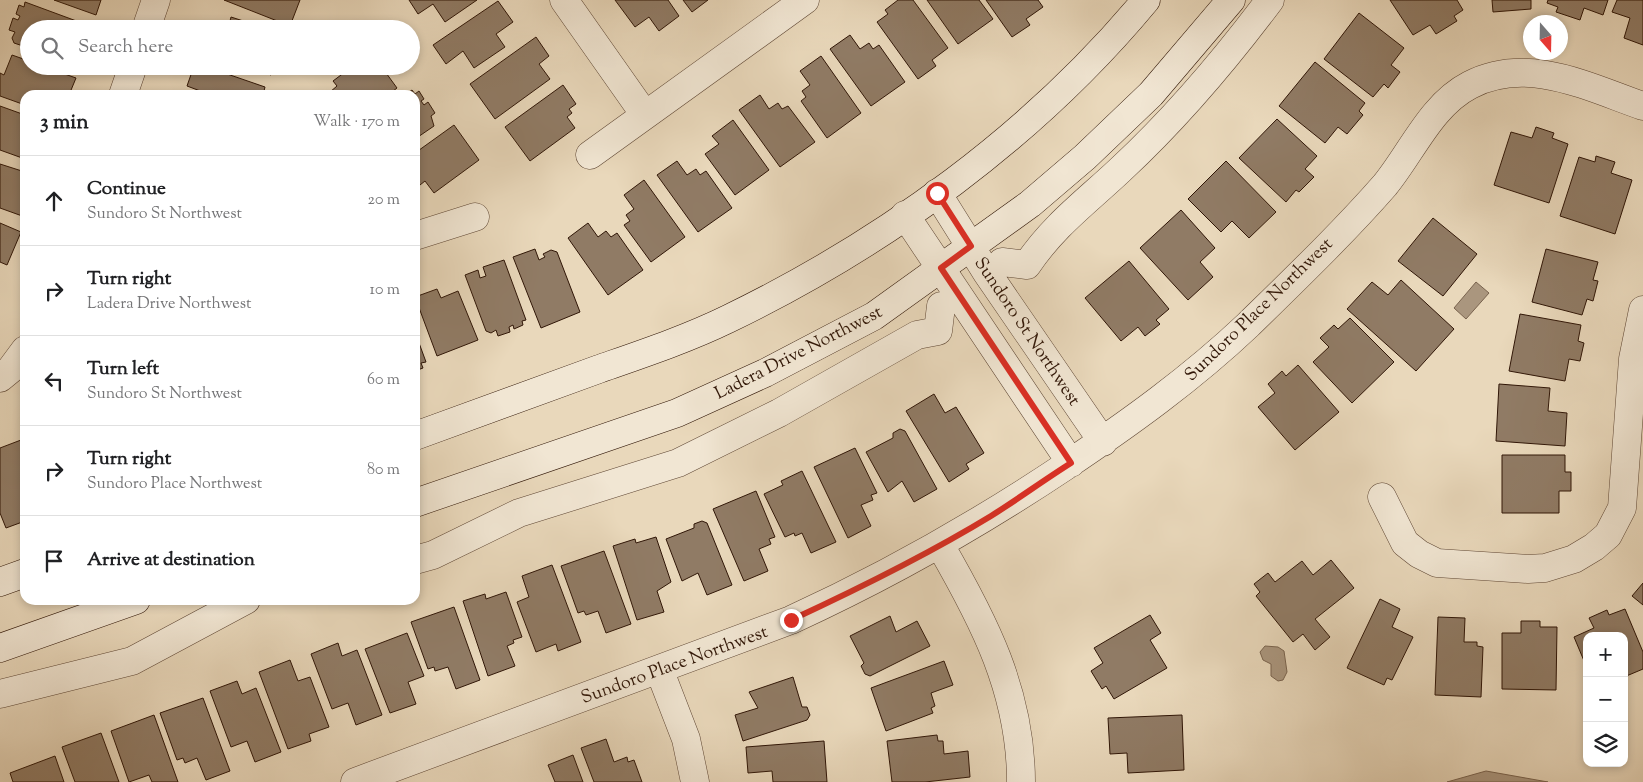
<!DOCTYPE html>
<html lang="en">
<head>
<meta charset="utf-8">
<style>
  body { margin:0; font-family:"Sorts Mill Goudy",serif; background:#f6f6f6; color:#202124 }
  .controls { position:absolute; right:15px; bottom:15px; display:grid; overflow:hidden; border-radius:10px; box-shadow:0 2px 8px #0003 }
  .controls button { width:45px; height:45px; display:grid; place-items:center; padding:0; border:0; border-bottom:1px solid #e0e0e0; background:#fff; color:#202124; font:25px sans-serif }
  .compass { position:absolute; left:1523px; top:15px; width:45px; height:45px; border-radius:50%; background:#fff; box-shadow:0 2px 8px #0003; rotate:160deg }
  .stop { position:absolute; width:15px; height:15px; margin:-11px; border:4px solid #d93025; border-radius:50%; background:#fff }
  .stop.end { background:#d93025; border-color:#fff; box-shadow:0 1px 5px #0008 }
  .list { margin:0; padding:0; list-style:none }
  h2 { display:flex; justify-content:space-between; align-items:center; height:65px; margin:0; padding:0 20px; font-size:21px }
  h2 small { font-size:16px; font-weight:400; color:#757577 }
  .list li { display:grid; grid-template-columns:32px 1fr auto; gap:15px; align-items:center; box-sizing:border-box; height:90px; padding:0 20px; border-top:1px solid #e0e0e0 }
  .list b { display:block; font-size:19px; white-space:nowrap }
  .list p { margin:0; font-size:16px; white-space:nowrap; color:#757577 }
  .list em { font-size:16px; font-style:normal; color:#757577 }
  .icon { flex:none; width:28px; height:28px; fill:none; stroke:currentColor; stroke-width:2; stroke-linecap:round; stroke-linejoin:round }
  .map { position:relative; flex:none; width:1643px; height:782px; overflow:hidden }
  .search { position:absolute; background:#fff; box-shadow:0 2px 8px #0003; left:20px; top:20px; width:400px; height:55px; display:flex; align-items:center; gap:12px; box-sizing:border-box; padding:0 18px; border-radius:28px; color:#757577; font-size:19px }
  .panel { position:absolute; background:#fff; box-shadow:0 2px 8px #0003; left:20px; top:90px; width:400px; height:515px; border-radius:15px }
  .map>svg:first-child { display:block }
</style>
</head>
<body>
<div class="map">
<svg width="1643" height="782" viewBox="0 0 1643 782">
  <rect width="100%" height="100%" fill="#e9d8bb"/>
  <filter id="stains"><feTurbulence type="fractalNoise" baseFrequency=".004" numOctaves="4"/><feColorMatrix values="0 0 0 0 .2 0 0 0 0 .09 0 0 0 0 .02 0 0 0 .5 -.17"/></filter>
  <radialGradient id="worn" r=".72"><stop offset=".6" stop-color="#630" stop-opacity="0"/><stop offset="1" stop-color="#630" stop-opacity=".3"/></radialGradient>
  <path fill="#aa967e" stroke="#79634e" d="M1476,282l13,11 -23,26 -12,-11z
    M1265,646l13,1 6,4 3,21 -4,8 -5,1 -7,-5v-12l-8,-4 -3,-8z
    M1486,771l62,11h-101z"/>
  <path fill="#907b65" stroke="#301607" d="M54,0h47l-5,15z
    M224,0h76l-10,26z
    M409,0h68l-32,22 -12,-18 -15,10z
    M615,0h53l11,16 -20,15 -10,-14 -14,10z
    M683,0h25l-16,12z
    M898,0h15l35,48 -16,12 4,6 -18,13 -41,-57 11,-8 -3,-4z
    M927,0h52l14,19 -35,25z
    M986,0h52l5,7 -17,12 4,6 -18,12z
    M1390,0h67l6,10 -9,6 3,5 -21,13 -6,-9 -17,10z
    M1492,0h39v9l-38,3z
    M1548,0h60l-5,15 -19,-7 -4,12 -24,-8 2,-5 -11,-4z
    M1617,0h26v45l-19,-7 6,-20 -18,-6z
    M498,1l15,21 -17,12 9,13 -31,21 -11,-17 -17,13 -13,-19z
    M25,2l65,24 -1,3h-60v19l-15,-5 -2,-5 3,-6 -6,-2 4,-12 5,2 2,-4 -4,-2 3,-9 5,2z
    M1359,13l45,35 -13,17 9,7 -12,16 -4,-4 -11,13 -49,-38z
    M231,17l37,12h-40z
    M206,24l16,5h-18z
    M850,35l10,14 9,-6 4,6 6,-4 26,37 -34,24 -41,-57z
    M536,37l13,19 -10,8 11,15 -55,40 -25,-35z
    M12,55l17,6v5h13l34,12 -7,17h-44v10l-25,-9v-23l4,2z
    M821,56l40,57 -34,25 -26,-37 5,-4 -4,-6 8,-6 -10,-14z
    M1315,62l50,41 -6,8 4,4 -16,19 -9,-7 -13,16 -46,-37z
    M194,66h10l61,21 -2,8h-52l-24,-9z
    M244,66h30l-3,9z
    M353,66h28l16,22 -9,7h-56l-2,-3 7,-6 -4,-5z
    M563,85l13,19 -7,5 3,4 -5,4 8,11 -45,33 -25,-34z
    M412,90l3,4 4,-3 5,8 -3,2 3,4 4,-3 7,11 -4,3 3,10 -19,13v-44h-10z
    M760,95l9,14 9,-6 4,6 6,-3 27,36 -35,25 -41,-57z
    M0,106l25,9v44l-25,-9z
    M1277,119l40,37 -12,13 9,8 -15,15 -3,-2 -10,12 -47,-44z
    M733,120l36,50 -34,25 -30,-41 14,-10 -7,-8z
    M454,125l25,35 -45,33 -9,-12 -10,8v-36z
    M1536,127l18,6 -2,5 16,6 -19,59 -55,-18 17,-53 21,6z
    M1596,156l19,6 -4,11 21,7 -17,54 -55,-18 19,-59 16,5z
    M677,161l10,14 9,-6 4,6 6,-4 26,37 -34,24 -41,-57z
    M1226,161l50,51 -27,26 -17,-17 -11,11 -33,-33z
    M0,164l25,8v14l-3,6 3,1v24l-25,-9z
    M644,180l41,57 -34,25 -27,-37 6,-4 -4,-6 8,-6 -10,-14z
    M1181,210l34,38 -15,14 13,15 -25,23 -48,-52z
    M1433,218l44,36 -34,42 -45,-35z
    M0,223l21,9 -14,33 -7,-3z
    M588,223l10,14 8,-6 5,6 6,-4 26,37 -35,25 -40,-57z
    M535,249l4,11 6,-3 -2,-3 8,-4 6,2 23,60 -39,16 -28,-71z
    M1546,249l52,13 -5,18 5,1 -5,20 -6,-2 -5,16 -50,-13z
    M504,260l22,60 -4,1 1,4 -9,4 -1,-4 -4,2 1,5 -12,4 -2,-6 -5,3 -5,-2 -21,-56 13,-5 2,8 6,-2 -3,-9z
    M1129,261l40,48 -13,11 4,4 -15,12 -7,-9 -17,14 -36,-43z
    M1401,280l53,49 -38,42 -69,-62 25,-27 16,13z
    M437,289l4,9 17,-7 20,49 -41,16 -22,-59z
    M1520,314l61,11 -3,16 6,2 -4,18 -11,-2 -4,22 -56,-10z
    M1350,318l44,44 -42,41 -39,-41 16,-15 -9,-9 14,-13 4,4z
    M415,332l11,30 -5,1 2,5 -8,3z
    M1298,365l41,47 -44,38 -37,-43 17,-14 -7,-9 14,-13 4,5z
    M1499,384l51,4 -2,23 19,2 -2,33 -69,-5z
    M934,394l11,19 11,-6 28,46 -18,11 3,5 -20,13 -43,-71z
    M900,429l5,2 32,58 -23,13 -12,-21 -14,11 -22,-40 27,-14v-5z
    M21,440l4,11v70l-19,7 -6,-15v-65z
    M855,448l22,45 -6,2 2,5 -12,5 10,21 -23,12 -34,-71z
    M1502,455h63v17h6v19h-12v22h-57z
    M802,471l34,71 -25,11 -9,-20 -7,3 -1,-3 -9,4 -21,-43 19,-9 -2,-4z
    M756,491l19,46 -6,2 2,5 -12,5 9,22 -24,10 -31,-72z
    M702,521l5,2 25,62 -25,10 -9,-22 -16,8 -16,-42 28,-11v-4z
    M656,537l15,45 -14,9 7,21 -27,8 -24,-74 22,-7 1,4z
    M604,551l27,73 -25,9 -8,-22 -12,4 -2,-4 -6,2 -17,-47z
    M1331,560l23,28 -39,31 15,18 -15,13 -12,-16 -10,8 -37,-46 4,-4 -6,-8 14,-11 7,9 27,-21 11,14z
    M552,565l29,77 -23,9 -2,-7 -20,8 -19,-50 12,-5 -7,-21z
    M1643,583v22l-11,-9z
    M506,592l16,45 -9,3 1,3 -7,3 8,20 -27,10 -25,-75 22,-7 1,5z
    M1380,599l20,10 -8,18 21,10 -21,43 -5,-2 -3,7 -37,-17z
    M454,607l26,73 -24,9 -8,-22 -13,4 -1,-4 -6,2 -17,-47z
    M1625,609l18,43v17l-19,8v-41h-37v32l-13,-31 20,-9 -5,-10 18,-8 2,5z
    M1150,615l11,18 -11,7 17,28 -53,31 -8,-13 -4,3 -11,-18 12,-8 -9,-15z
    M890,616l6,16 21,-11 13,25 -60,30 -5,-2 -4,-8 3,-3 -14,-27z
    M1438,617l27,1 -1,24h13v4l6,1 -2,50 -46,-2z
    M1521,621h19v6h17l-1,63 -54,-1v-56h19z
    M407,633l17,43 -16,6 8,22 -26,9 -25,-64z
    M338,643l4,13 15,-6 25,65 -26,10 -8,-22 -16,6 -21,-55z
    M290,660l8,21 12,-4 19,50 -20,7 2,7 -23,8 -29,-77z
    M944,661l9,24 -22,8 4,13 -4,2 2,5 -47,18 -15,-43z
    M793,677l9,30h5l3,8 -3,5 -64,21 -8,-26 23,-7 -9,-16z
    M237,681l5,13 14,-6 25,64 -26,10 -8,-21 -16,6 -21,-56z
    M203,698l27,73 -24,9 -9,-22 -12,5 -2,-5 -6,2 -17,-47z
    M154,715l24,67h-26l-3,-7 -20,7 -18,-51z
    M1182,715l2,55 -56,3 -1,-20 -17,1 -2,-36z
    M101,733l18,49h-44l-13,-35z
    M937,735l1,6h5l1,13 24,-3 2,26 -45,5h-33l-5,-41z
    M606,739l8,23 13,-5 1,5 6,-2 8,22h-48l-13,-34z
    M824,741l3,41h-54l-1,-11 -24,2 -2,-26z
    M573,755l10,27h-28l-7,-17z
    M55,756l9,26h-51l-3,-9z"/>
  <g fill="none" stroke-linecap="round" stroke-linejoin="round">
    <g stroke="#5e4634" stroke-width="29">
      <path id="street" d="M564,0l81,115
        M146,29l10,-29
        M123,95l10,-29
        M590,155l215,-155
        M937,193l50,80 116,169
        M905,215l166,248
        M415,236l60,-19
        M1002,262l25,3c26,-39 59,-63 93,-95 55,-51 105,-110 150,-170
        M0,378l11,-9 14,-19
        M1382,497l23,46 14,11 18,9 91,6 17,-1 29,-9 20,-12 14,-12 14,-27 11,-149 10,-49
        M940,545c44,76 81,147 81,237
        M415,560l18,-5 86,-42 159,-50 101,-50 138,-78 21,-4 3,-25
        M659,669l27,70 9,43
        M0,694l132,-33 114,-61
        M355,782l436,-162c98,-45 183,-93 273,-153 64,-43 127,-88 184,-142 45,-44 96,-93 137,-140 27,-33 46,-80 85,-100 57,-30 118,2 173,21"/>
    </g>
    <g stroke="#301607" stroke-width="29">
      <path id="secondary" d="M415,436c61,-22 122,-45 184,-67 43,-15 88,-30 129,-50 157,-76 306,-184 418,-319
        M415,503l262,-90 88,-40 109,-57 156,-112 55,-47 66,-63 80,-94
        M0,582l25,-9
        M0,648l136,-48"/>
    </g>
    <use href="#street" stroke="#f1e6d3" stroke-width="28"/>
    <use href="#secondary" stroke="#f1e6d3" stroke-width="28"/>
  </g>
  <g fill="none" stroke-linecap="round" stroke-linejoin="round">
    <path stroke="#d93025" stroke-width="6" d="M791,620c69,-32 136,-65 200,-104 27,-17 53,-36 80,-53l-130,-195 30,-22 -34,-53"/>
  </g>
  <g text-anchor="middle" stroke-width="4" stroke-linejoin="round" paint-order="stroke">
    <g font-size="18" fill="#301607" stroke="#f1e6d3">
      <text transform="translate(1258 309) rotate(-44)" y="6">Sundoro Place Northwest</text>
      <text transform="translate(1028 331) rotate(56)" y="6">Sundoro St Northwest</text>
      <text transform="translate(798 352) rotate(-27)" y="6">Ladera Drive Northwest</text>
      <text transform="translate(674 664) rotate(-20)" y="6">Sundoro Place Northwest</text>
    </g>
  </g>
  <rect width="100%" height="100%" filter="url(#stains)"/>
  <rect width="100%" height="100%" fill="url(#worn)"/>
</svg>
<div class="controls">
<button>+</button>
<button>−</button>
<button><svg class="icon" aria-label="layers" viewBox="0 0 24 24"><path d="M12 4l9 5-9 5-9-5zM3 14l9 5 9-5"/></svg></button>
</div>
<svg class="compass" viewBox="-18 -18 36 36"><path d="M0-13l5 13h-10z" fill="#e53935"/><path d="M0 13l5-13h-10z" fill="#757577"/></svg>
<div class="stop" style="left:937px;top:193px"></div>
<div class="stop end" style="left:791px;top:620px"></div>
<div class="search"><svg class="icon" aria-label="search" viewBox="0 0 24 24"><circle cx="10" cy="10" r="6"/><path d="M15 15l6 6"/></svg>Search here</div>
<section class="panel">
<h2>3 min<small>Walk · 170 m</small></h2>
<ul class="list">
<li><svg class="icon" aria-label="ahead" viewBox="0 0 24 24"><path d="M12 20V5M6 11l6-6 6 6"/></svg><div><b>Continue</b><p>Sundoro St Northwest</p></div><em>20 m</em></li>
<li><svg class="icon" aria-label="right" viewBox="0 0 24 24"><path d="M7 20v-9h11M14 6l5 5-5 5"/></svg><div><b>Turn right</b><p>Ladera Drive Northwest</p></div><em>10 m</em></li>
<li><svg class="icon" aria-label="left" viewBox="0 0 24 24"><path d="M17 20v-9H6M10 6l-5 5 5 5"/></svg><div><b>Turn left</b><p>Sundoro St Northwest</p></div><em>60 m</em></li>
<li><svg class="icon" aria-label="right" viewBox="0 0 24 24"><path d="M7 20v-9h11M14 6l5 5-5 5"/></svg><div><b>Turn right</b><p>Sundoro Place Northwest</p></div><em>80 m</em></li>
<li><svg class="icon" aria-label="arrive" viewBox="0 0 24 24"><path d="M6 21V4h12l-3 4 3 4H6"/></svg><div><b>Arrive at destination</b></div></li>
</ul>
</section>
</div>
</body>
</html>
